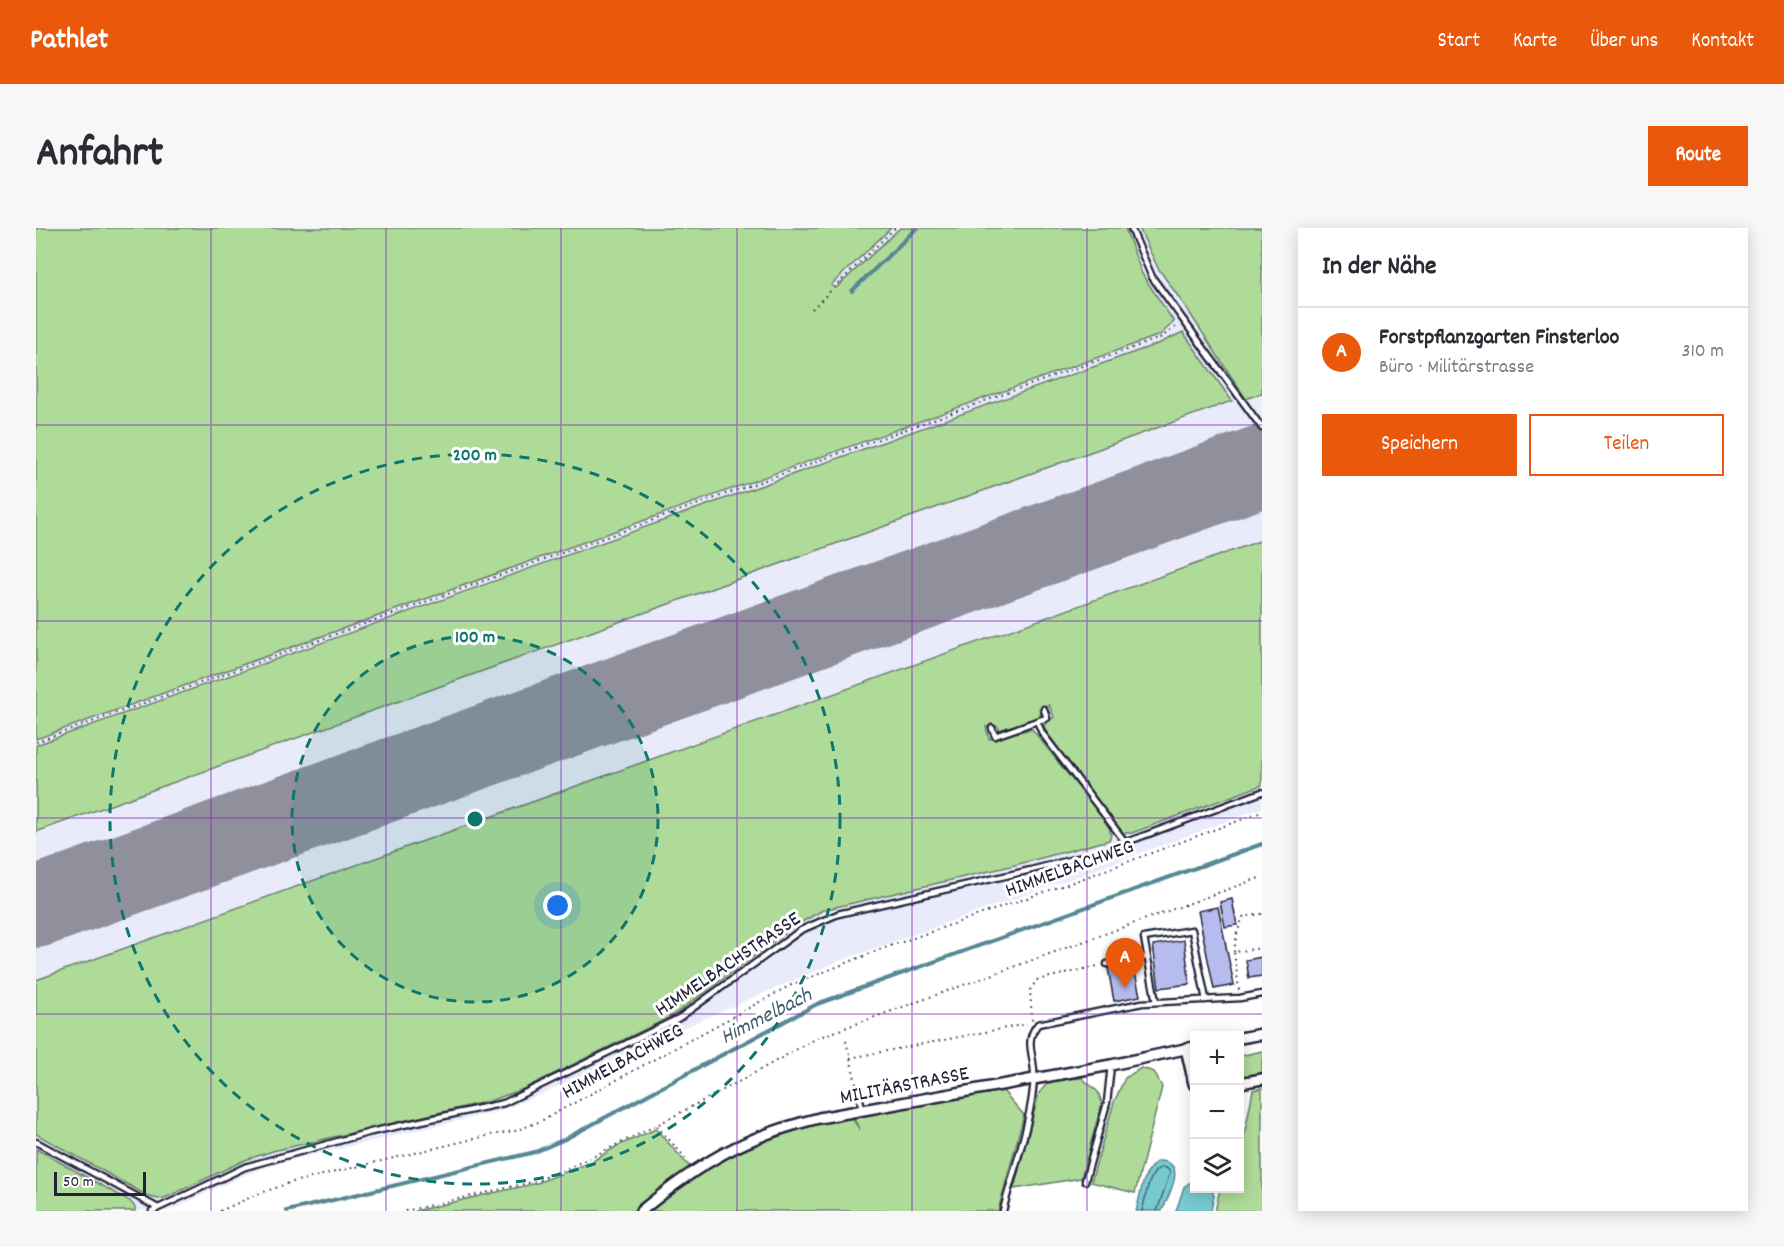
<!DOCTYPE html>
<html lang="de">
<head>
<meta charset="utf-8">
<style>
  body { margin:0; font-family:Dekko,sans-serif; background:#f7f7f7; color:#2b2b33 }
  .controls { position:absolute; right:18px; bottom:18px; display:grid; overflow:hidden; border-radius:0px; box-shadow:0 3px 15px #0003 }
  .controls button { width:54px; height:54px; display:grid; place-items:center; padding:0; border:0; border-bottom:2px solid #e1e1e2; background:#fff; color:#2b2b33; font:30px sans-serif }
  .scale { position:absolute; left:18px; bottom:15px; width:92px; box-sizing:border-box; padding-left:6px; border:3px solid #22223b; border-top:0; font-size:16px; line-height:21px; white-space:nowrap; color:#22223b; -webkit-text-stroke:4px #fff; paint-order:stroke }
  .you { position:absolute; left:522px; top:678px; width:21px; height:21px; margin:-15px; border:4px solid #fff; border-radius:50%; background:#1a73e8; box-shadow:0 0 0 9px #1a73e833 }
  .badge { display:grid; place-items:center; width:39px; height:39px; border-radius:50%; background:#ea580c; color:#fff; font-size:20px; font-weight:700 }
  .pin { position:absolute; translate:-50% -50px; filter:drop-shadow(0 2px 3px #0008) }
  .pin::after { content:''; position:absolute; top:32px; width:21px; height:18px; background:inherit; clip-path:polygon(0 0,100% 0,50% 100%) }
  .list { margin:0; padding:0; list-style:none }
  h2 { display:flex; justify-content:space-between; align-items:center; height:78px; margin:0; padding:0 24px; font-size:26px }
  h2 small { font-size:20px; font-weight:400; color:#7c7c81 }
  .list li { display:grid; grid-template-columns:39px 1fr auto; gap:18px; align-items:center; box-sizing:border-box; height:90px; padding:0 24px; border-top:2px solid #e1e1e2 }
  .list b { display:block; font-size:22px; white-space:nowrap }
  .list p { margin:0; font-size:20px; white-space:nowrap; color:#7c7c81 }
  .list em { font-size:20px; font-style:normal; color:#7c7c81 }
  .actions { display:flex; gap:12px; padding:18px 24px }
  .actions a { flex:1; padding:14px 0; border:2px solid #ea580c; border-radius:0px; text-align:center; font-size:21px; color:#ea580c }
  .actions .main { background:#ea580c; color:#fff }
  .icon { flex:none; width:33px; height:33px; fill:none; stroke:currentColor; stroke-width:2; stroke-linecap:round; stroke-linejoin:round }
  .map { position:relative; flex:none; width:1226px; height:983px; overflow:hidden; border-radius:0px }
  header { display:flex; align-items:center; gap:36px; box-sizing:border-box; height:84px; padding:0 30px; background:#ea580c; color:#fff }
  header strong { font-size:28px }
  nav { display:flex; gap:33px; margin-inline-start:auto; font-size:21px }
  .intro { display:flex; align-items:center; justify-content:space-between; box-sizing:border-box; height:144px; padding:0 36px }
  h1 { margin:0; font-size:42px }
  .button { padding:15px 27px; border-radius:0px; background:#ea580c; color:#fff; font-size:21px; font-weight:700 }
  main { display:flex; gap:36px; padding:0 36px }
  aside { flex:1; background:#fff; border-radius:0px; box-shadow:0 3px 15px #0003 }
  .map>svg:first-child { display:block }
</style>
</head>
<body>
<header>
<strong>Pathlet</strong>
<nav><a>Start</a><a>Karte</a><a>Über uns</a><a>Kontakt</a></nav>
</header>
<div class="intro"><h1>Anfahrt</h1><a class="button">Route</a></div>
<main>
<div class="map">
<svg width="1226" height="983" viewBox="0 0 1226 983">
  <rect width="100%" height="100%" fill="#fff"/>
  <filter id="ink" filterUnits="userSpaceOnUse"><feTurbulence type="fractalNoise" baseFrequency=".0167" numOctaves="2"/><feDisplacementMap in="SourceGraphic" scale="12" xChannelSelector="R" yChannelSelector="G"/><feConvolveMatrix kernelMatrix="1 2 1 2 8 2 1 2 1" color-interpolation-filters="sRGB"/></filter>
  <g filter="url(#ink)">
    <path fill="#e9ebfa" d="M0,0h1226v580l-189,70 -239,85 -179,77 -113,54 -42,17 -217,51 -41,14 -73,35h-133z"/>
    <path fill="#afdb99" stroke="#687e6a" stroke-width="1.5" d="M0,0h855l-60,57 5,3 64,-60h225l17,46 32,48 -14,13 -1124,404z
      M1103,0h123v165l-16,6 -59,-90 -29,-41z
      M1147,104l49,69 -1196,431v-87l1124,-402z
      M1226,312v245l-130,48h-9l-76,-100 -3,-7 3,-4 7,-5 -5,-12 -10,3 2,8 -41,14 -3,-4 -11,1 3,12 43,-10 77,97 2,9 -2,5 -98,26 -188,44 -28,16 -123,90 -151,74 -32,11 -216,50 -28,9 -80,38 -7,1 -8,-2 -114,-63v-154z
      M1226,823v30l-22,5v-30z
      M1105,840l13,4 8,15 -27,106 -44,-11 23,-80 11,-24z
      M1046,850l16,14 4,11 -21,75 -67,11 25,-96 11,-13z
      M1226,860v123h-47l5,-22 20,-1v-51l4,-1 9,-46z
      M967,863l21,24 -26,96h-583l122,-28 54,-21 26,-16 39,-17 32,36 7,4 58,-26 58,-18 41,-7 8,12 -7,-13z
      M0,921l94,52 5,6v4h-99z"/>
    <path fill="#78cad0" stroke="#568794" stroke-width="1.5" d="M1122,933c31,0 11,33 4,50h-26c5,-17 6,-40 22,-50z
      M1153,955h5v5l18,2 2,6 -3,15h-35l8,-24z"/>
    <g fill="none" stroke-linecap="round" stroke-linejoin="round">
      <path stroke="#446577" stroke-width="1.5" d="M1106,983c4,-13 6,-40 20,-44l6,2 2,4 -13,38"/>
      <path stroke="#568794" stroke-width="4" d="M816,63l65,-63
        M251,983l248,-59 30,-13 252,-135 445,-160"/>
      <path stroke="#90909d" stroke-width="82" d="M0,679l1226,-441"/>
    </g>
    <path fill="#b6bced" stroke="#22223b" stroke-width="1.5" d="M1196,671l5,26 -12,2 -5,-25z
      M1182,679l16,78 -20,4 -16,-78z
      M1148,712l6,44 -31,4 -6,-43z
      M1226,729v19l-13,2 -3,-18z
      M1097,735l7,33 -26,5 -6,-33z"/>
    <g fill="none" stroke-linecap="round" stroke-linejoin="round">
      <g stroke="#22223b" stroke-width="9">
        <path id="service" d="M1095,0l21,49 110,151
          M1008,481l3,9 -10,3 5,12 84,110
          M956,500l3,8 42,-15
          M1071,736l40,-7
          M1120,774l-12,-64 48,-8 14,70
          M824,871l2,11
          M0,914l122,66
          M1049,953l22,-78 4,-38
          M116,983l93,-44 126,-35 133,-29 175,-85 122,-88 37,-16 193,-44 66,-17 165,-61
          M967,983c10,-40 30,-94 31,-135 1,-21 -11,-34 4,-52l104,-21 98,-5 22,-4"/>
      </g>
      <g stroke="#22223b" stroke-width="14">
        <path id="minor" d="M1204,810l22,-4
          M1150,820l8,36
          M1204,855l22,-4
          M605,983c60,-49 102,-74 178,-93l292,-53 83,-18"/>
      </g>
      <path stroke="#22223b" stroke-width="2" stroke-dasharray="1.5 4.5" stroke-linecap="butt" d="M776,81l83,-81
        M0,514l1124,-404 17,-12
        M1198,724l3,-19 6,-16 19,-3
        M1203,762l-5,-38 28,-4
        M996,792l-2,-30 7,-10 61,-14
        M810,813l12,50
        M814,830l177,-34
        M621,898l32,36
        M184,983l38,-17 31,-11 201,-48 25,-4 26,-10 248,-135 90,-36 194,-68 189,-70
        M369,983l132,-30 40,-17 80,-39 85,-45 75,-42 445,-161"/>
      <use href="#service" stroke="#fff" stroke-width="4.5"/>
      <use href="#minor" stroke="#fff" stroke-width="9"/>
    </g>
  </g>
  <path fill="none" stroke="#7b2cbf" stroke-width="1.5" stroke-opacity="0.55" d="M175,0v983M350,0v983M525,0v983M701,0v983M876,0v983M1051,0v983M0,197h1226M0,393h1226M0,590h1226M0,786h1226"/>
  <circle cx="439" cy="591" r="183" fill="#0f766e" fill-opacity=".12"/>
  <g fill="none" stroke="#0f766e" stroke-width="3" stroke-dasharray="10 8">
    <circle cx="439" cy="591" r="183"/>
    <circle cx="439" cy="591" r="365"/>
  </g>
  <g text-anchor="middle" stroke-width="6" stroke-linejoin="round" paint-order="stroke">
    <g font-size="21" fill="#22223b" stroke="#fff">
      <text transform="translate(1033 639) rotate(-20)" y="7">HIMMELBACHWEG</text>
      <text transform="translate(691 735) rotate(-34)" y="7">HIMMELBACHSTRASSE</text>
      <text transform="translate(586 832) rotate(-29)" y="7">HIMMELBACHWEG</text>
      <text transform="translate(868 856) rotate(-11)" y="7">MILITÄRSTRASSE</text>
    </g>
    <g font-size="22" font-style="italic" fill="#405d6f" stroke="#fff">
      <text transform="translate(729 786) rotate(-27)" y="8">Himmelbach</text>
    </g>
  </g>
  <circle cx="439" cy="591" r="9" fill="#0f766e" stroke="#fff" stroke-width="3"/>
  <g font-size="18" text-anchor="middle" font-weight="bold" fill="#0f766e" stroke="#fff" stroke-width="6" stroke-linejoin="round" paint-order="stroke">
    <text x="439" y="232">200 m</text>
    <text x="439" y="414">100 m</text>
  </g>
</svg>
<div class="controls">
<button>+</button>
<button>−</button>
<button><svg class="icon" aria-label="layers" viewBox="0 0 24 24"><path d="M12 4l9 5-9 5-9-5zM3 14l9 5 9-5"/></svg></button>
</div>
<div class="scale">50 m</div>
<div class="you"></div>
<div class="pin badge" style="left:1089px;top:760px">A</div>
</div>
<aside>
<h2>In der Nähe<small></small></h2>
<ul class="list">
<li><span class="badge">A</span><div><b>Forstpflanzgarten Finsterloo</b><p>Büro · Militärstrasse</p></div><em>310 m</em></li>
</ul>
<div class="actions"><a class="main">Speichern</a><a>Teilen</a></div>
</aside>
</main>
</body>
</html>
